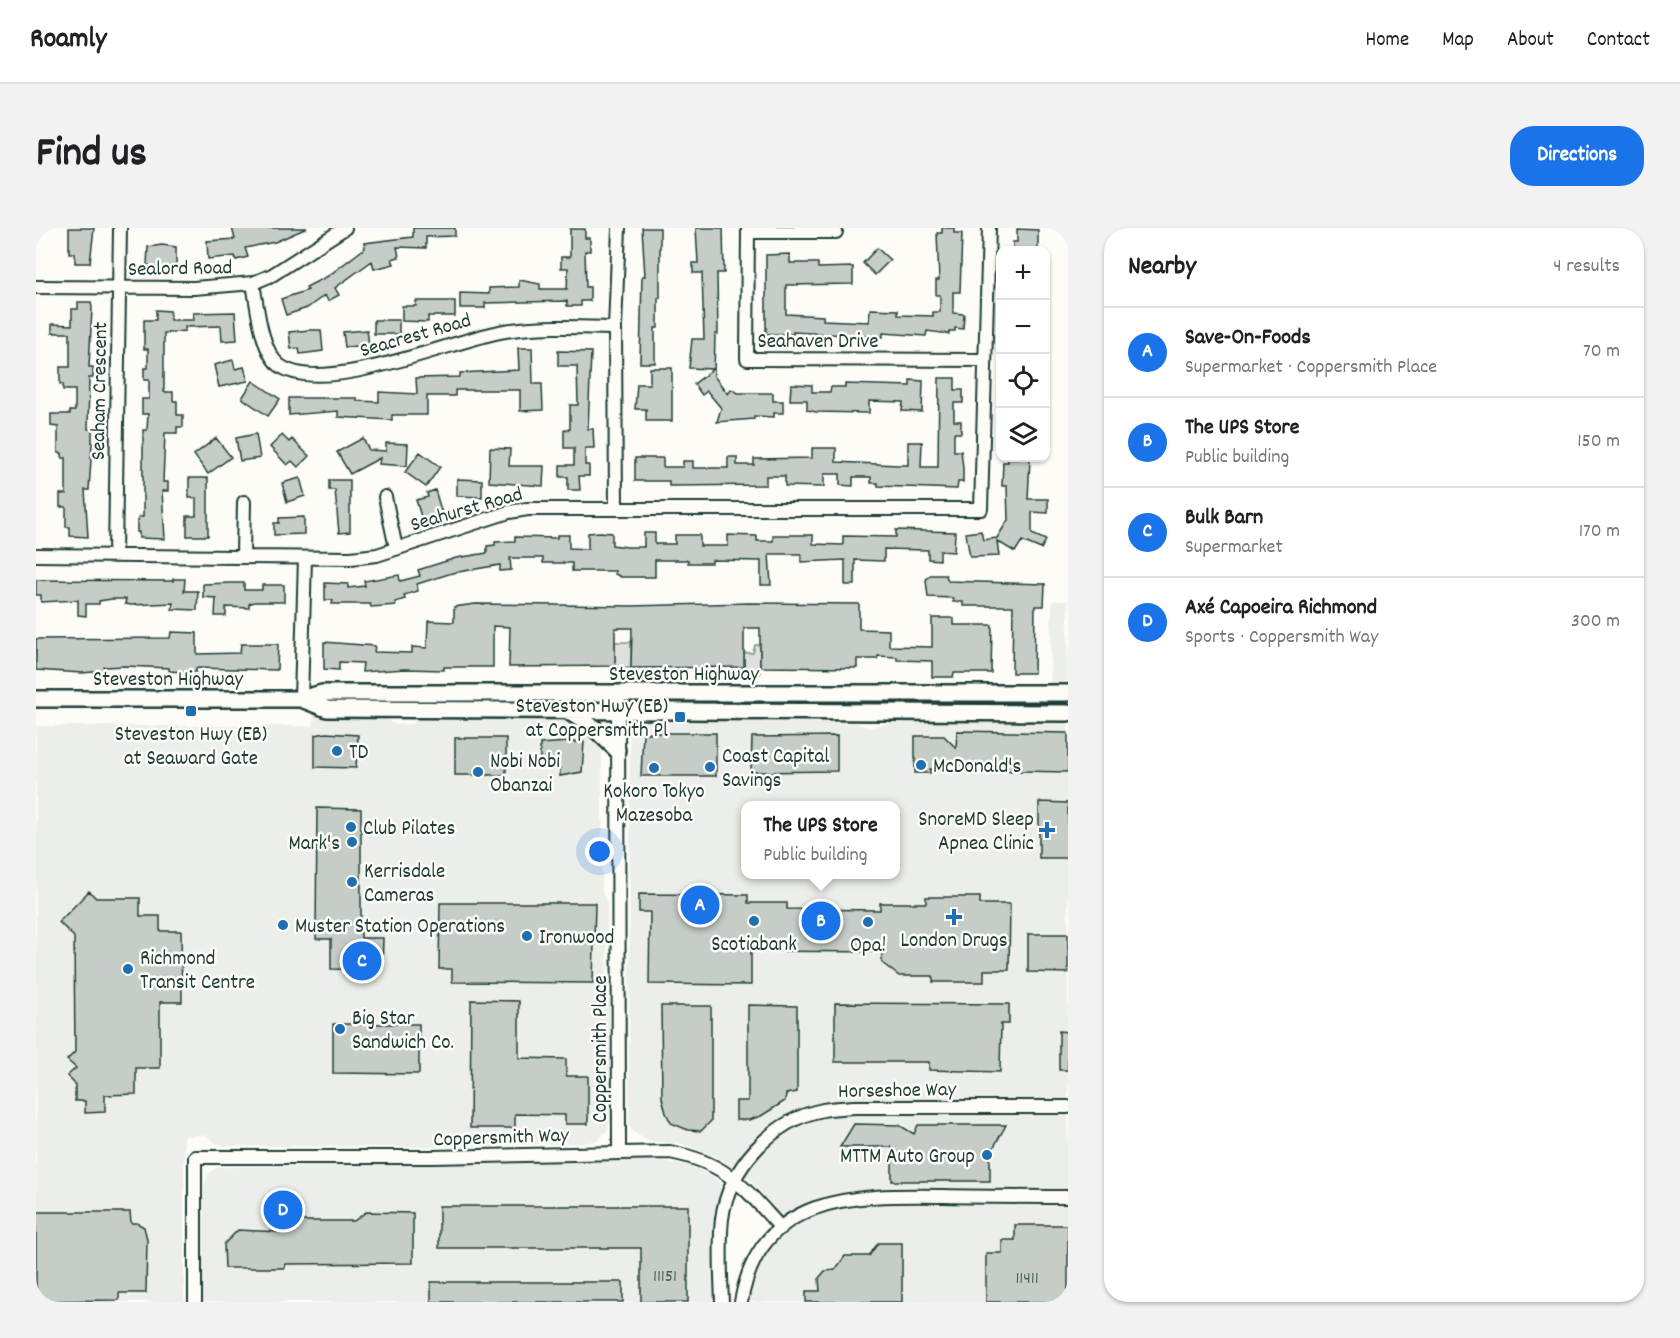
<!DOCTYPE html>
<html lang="en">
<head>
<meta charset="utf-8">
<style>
  body { margin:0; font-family:Dekko,sans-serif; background:#f2f2f2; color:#202124 }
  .controls { position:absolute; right:18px; top:18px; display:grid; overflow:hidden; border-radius:12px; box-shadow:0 2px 4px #0004 }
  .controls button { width:54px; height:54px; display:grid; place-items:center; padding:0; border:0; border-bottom:2px solid #e0e0e0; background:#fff; color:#202124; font:30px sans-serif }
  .you { position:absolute; left:564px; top:624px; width:21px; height:21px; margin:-15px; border:4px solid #fff; border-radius:50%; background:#1a73e8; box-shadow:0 0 0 9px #1a73e833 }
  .badge { display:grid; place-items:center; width:39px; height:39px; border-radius:50%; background:#1a73e8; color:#fff; font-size:20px; font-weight:700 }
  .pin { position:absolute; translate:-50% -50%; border:3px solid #fff; box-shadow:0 2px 6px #0006 }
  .popup { position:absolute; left:705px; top:573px; width:159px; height:78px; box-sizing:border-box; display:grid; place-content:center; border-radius:12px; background:#fff; filter:drop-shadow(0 2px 4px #0005); font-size:20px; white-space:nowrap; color:#757577 }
  .popup b { font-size:22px; color:#202124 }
  .popup::after { content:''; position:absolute; left:50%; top:100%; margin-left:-12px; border:12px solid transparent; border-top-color:#fff }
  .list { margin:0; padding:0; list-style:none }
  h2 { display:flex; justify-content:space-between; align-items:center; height:78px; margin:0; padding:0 24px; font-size:26px }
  h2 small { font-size:20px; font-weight:400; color:#757577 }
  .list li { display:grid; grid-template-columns:39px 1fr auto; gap:18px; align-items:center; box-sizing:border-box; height:90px; padding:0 24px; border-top:2px solid #e0e0e0 }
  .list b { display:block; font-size:22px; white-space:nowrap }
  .list p { margin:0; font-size:20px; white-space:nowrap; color:#757577 }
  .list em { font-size:20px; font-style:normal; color:#757577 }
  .icon { flex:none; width:33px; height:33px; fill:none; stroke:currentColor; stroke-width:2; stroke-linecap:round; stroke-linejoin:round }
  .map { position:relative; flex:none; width:1032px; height:1074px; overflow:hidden; border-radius:24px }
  header { display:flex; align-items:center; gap:36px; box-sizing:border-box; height:84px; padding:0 30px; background:#fff; border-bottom:2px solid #e0e0e0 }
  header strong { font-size:28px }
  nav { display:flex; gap:33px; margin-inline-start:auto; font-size:21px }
  .intro { display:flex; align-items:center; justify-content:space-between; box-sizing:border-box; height:144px; padding:0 36px }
  h1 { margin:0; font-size:42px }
  .button { padding:15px 27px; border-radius:24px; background:#1a73e8; color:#fff; font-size:21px; font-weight:700 }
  main { display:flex; gap:36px; padding:0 36px }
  aside { flex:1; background:#fff; border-radius:24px; box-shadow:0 2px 4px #0004 }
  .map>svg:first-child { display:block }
</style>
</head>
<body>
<header>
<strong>Roamly</strong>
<nav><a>Home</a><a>Map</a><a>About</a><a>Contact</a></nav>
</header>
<div class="intro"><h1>Find us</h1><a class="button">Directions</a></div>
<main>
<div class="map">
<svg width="1032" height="1074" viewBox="0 0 1032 1074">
  <rect width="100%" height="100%" fill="#fdfcf7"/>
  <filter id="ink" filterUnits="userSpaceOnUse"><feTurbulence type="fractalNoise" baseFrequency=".0167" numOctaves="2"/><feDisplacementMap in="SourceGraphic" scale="12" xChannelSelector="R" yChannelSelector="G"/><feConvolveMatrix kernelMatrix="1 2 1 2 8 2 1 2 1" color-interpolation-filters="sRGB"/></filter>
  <g filter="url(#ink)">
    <path fill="#eceee9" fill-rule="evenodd" d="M1016,373h16v86h-18z
      M278,486l30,5h42l10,6 17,-1 5,-6 7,-3 66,5h74l7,1 25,18 5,15v139l5,9v69l-4,23 7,7v119l-3,10 -9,10 -13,3 -162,4 -198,-1 -12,-4 -6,-7 -23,1v166h-148v-576h277z
      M662,488l68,6 91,1 12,5 20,-5 5,-4 79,-1 95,5v378l-224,-1 -30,5 -29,12 5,10 25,-11 25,-4h228v79h-201l-24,3 4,10 221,-1v99h-322l13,-36 18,-25 14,-13 -40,-47 -30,-22 -38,-15 -36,-3 -15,-10 -3,-7 1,-396 7,-11zM710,578h150v68h-150z
      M618,932l38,6 22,11 7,7 -6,44v74h-512l1,-115 5,-14 8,-6z"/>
    <path fill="#dde0db" stroke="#7e8e88" stroke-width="1.5" d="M579,414h16v26h-16z
      M719,417h5v29h-16v-21h9z"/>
    <path fill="#c6cdc7" stroke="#1f3d34" stroke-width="1.5" d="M33,0h25l-4,35h-15v-10h-6z
      M196,0h75l-32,14 -30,6 3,9 -12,3 -1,-4 -27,3 -1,-18 28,-2z
      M377,0h42v8l-29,1v11l-29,-1 2,10 -7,2 2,5 -20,5 -2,-8 -37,27 4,7 -11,6 -3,-6 -18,13 -21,7 -5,-16 27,-9 -2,-3 22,-11 37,-28 -1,-5 49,-6z
      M606,0h18v70h-2v30h-3v35h-15l2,-87h3z
      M660,0h27l1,45h-7l1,61h-3l-1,42 14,18 3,-5 7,4h35v8h10v12h-9v4l-20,-1v3l-37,3 4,-14 -14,-17 -5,4 -8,-11 19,-15 -24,-1 3,-29h12l-2,-66h-9v-10h5z
      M906,0h12v5h8l-2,59h-7v21l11,1 -1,15 -8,-1v3h-6v3l-22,-3 -1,5 -43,-3v4l-90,-5v2h-27v-79l24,-1v9h28v5l35,-1v17l-67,1v29l37,2v4l46,2 1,-13 28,1v5l35,1v-4h7v-17h-4v-15h3l-2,-47h5z
      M534,1h15v9h5v13h-5l1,36h4v14h-9v5h-14v-5l-82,2v5h-25v-15l29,1v-6l30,-1v-7l21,4v5h27l1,-21h-7v-11h9z
      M981,1l21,1v20h-25v-8h4z
      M126,17l14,2v18l-14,3 -15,-3 1,-18z
      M841,20l13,12 -15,15 -12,-12z
      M380,73h39v15h-27v6l-26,-1v-15h14z
      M42,74h13l1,6 -3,59h4v11h-4l-1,51h4v15l-3,46h-4l3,47 -18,-1v-9h-4v-20h-6v-13h6v-36h-4v-5h-4v-26l-7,-1v-12h19v-3h5v-21h-12v-6h-3v-17h10v-34h-18v-9l20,1v-16h6z
      M120,82l14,1v9h24l-1,-7 42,-1 2,28 -15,1 -1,-15 -36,1v4l-21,2v59h9v9h4v14h6v12h-6v6h-12l-2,49h5v9h-6l3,48 -26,-1v-6h-2v-11l2,-4h4v-87h4l1,-16h-6v-15h7v-19h-5v-12h4v-19h-4v-29h12z
      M338,92h25v14h-25z
      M274,102h11l2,21 -23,3 -1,-6 -8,1 -2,-17z
      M331,102l2,15 -24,2 -2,-15z
      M482,120h14l1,36h9l1,26 -23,1v-21h-65v6h-28v19h-35v5l-54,-3v-6l-49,4v-17h68v3l22,1v-10l38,2 -1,-16 44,-1v-4l59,-3z
      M522,123l33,1 -3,77h5l1,19h-9v17h4v11h-10l1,14h-12v-13h-8v-12h14v-17h-10v-18l6,-1v-24h8l-1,-39h-19z
      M197,132l2,9 9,-2 4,14 -29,6 -5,-22z
      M614,140h22v53h-26v-12h-11l2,-25h13z
      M903,150h16v12h8v13h-9v18h7v12h-7v18h7l2,17v14h-5l-1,7 -79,-3v-3h-7v-6h-18v9l-13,-1v-11h-16v13l-39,-1v-10h-19v9l-97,1v-5h-34v-23h28v9h20v-6h10v7h35v-11h9v8h17v-6l58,-1v-10h24v14l62,3h10v-23h14l-1,25h17z
      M874,152l13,1 -1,31 -20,-1 1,-9 -34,-1v12l-53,-1 -9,-2v-10h-17l1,-16 21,1v7h18l1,-5h14v-3l65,2z
      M217,153l27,18 -12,17 -26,-18z
      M220,206l4,24 -20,3 -4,-23z
      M246,207l7,7 3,-3 17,17 -11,11 -6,-6 -5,4 -17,-18z
      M180,210l15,19 -23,17 -14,-19z
      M327,210l6,12 17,1v-8l22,1 -1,22 -28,-2 1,-6 -30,16 -13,-22z
      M454,220l20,1 -1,17h35l-1,20 -54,-4z
      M384,224l20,15 -14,20 -21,-15z
      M972,230h22l-2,41h20v14l-16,-1v22l14,6 -5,9 -19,-8 -7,11 -18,-11 2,15 -29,1 -4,-24 15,-2 2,9 14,-2 11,-18 -1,-34h-5l1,-24h5z
      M153,250h19v58h-21v-20h9v-18h-7z
      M264,250l5,18 -18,6 -5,-19z
      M421,251l25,1v17l-25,-1z
      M293,252h21v52l-11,1 -4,-43h-6z
      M399,262l8,27 -20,6 -7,-23 12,-3 -1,-4z
      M268,289v17l-30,1v-12h5v-5z
      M860,302l59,2 -1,20 -14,-1v9l-12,-1v-9l-44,-1v12l-29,-1v25h-10v-25l-44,2v-8h-32l2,31h-10v-24l-49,-1v3h-24v-3h-33v17h-34l-6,-3v-3h-43v-8h-29v-5h-33l1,12 -11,1v-6l-48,8 -35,11 1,7 -14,4 1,4 -10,3 1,3 -25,2 -1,-3h-38l1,-4h-8v-17l23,1v4l17,-2 -1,-5 35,-6 1,6 20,-5 -2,-6 38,-12 31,-5v-7l8,-1v-3l20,-1v-4l42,1v-3h12v13l19,1v-16l12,-1 12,1v12l15,2h17v-14h11v11h20v-9h25v11h28v-11l29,1v5h16v-6h40v9l30,1v-9l53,1z
      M894,347h16l2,6 97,3 -1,22h-9l-1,67h-22l1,-67h-50v-4h-10v-4l-25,-1 -2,-17z
      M137,351h12l-1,12h14l-1,19 -25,-1 1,-6 -42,2 -6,-1 1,-5h-14l-13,2v3h-13v12l-8,-1v-15l-37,2v-7h-5v-15l137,1z
      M195,355h13v7h18v-5h22v17h-30l-5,2v4l-23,-1v9h-11l1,-18 -13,-1v-13z
      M713,375l110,1v25l30,1v16l43,1v-29h22v7h38l-1,48h-37l-1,4h-21v-16l-35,-1v-3l-19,-1 -1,3h-20v9l-97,-1v-39h-16v39l-113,1 1,-40h-17v38l-106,1 1,-40 -17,-1v41h-49v3l-39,-1 -43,3 1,-9 -24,-1v8l-15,-1v-27l51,4 -1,6 38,1v-6l15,1 1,-27 26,1v-15l21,-3 156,2z
      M135,404l26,1v21l43,-1 1,-9h37l-1,26 -81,-2v4h-14l-13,-1v-3l-44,-2 -21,1v4l-22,2 -46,-3v-31l134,-1z
      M921,503l111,2v39l-138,-3v4h-15v-37h29l12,12z
      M290,505l32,2 -2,33 -41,-1v-32z
      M607,505h73v43h-75z
      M801,508v35l-86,1 1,-35z
      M419,510h51v37h-51z
      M532,514h16l-2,30 -22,4v-8h-20v-24z
      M1003,574l29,1v55h-29z
      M281,580l44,1v129h22l-1,32 -51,-1v-30h-15z
      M53,663l7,7h44v18h20v15h21l1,71h-22v66h-24v26l-31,1v17l-20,1v-12h-10v-17l-8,-8 9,-8 -9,-8 8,-8 -1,-115 -15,-15z
      M603,666l109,1v8h39v6l93,1v-7h46v-6h54v7h30l-1,66h-25v12h-51v-6h-34l-17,-13v-11l-131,-1v34l-102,-1 1,-72h-11z
      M404,675h155l-2,80 -141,-1v-13h-13z
      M992,706h40v39l-40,-1z
      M435,772l48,1v57l47,1v17h22v48h-23v-9l-50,-1v14h-45z
      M799,775l174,1v20h-8l-1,48 -71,-2v-8h-94z
      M712,777l49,1v86l-11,2 -1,7 -24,15 -12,4h-13v-19h12z
      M625,778h50v115l-10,10 -13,-1 -17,-7 -5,-10 -4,-15z
      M297,796h86v50l-86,-1z
      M1023,803l9,1v38h-9z
      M818,896l45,1 15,9 4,-9h88l-16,29v27h-98v-34h-52z
      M403,978h249v96h-47v-54h-202z
      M0,984h94l1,11h6l7,4 3,12 -1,54h-27v7l-83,1z
      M330,984l47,1v50l-128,1 -1,4h-59l-1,-24 14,-14 44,2 13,-11h59z
      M979,997h53v77h-82v-49h16v-13h13z
      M842,1015h24v59h-96v-11h14l-1,-13 6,-7 10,-1 10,-14h24z
      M395,1054h192v20h-192z"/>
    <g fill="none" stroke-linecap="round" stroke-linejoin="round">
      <g stroke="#1f3d34" stroke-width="16">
        <path id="minor" d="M712,0l-1,131 237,1
          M712,4h88
          M217,55c4,22 8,68 26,82 43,33 175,-26 226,-34 36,-6 73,-4 110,-3
          M0,59l158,1 59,-5 19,-8 73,-47
          M349,269l11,51
          M580,281l-1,-181 4,-100
          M0,327l315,3 26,-3 132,-43 19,-3h453l8,-281
          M79,327l5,-327
          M207,328l1,-54
          M582,466l1,458
          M265,471l4,-141
          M159,1074v-145h238l237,-5c58,11 74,36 111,76
          M686,1074c-1,-27 -3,-56 0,-83 6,-50 50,-99 101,-109 10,-2 21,-2 32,-3h213
          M705,1074c19,-110 116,-107 203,-106 41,1 83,1 124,1"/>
      </g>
      <g stroke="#1f3d34" stroke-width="20">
        <path id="major" d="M0,471h265l21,-6h746
          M265,471l26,10 741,4
          M530,482l27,17 24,23"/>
      </g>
      <use href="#minor" stroke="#fdfcf7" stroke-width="12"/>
      <use href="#major" stroke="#fdfcf7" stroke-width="15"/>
    </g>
  </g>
  <g fill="#1f6fb2" stroke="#fdfcf7" stroke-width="2">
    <rect x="149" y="477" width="12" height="12" rx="3"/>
    <rect x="638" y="483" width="12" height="12" rx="3"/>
    <circle cx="301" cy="523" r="6"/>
    <circle cx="885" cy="537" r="6"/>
    <circle cx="674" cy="539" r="6"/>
    <circle cx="618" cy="540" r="6"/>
    <circle cx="442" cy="544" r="6"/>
    <circle cx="315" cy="599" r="6"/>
    <path d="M1008 593h6v6h6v6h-6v6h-6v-6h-6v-6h6z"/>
    <circle cx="316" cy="614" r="6"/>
    <circle cx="316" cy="654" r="6"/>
    <path d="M915 680h6v6h6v6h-6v6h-6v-6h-6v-6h6z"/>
    <circle cx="718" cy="693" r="6"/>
    <circle cx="832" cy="694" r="6"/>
    <circle cx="247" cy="697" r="6"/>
    <circle cx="491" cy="708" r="6"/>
    <circle cx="92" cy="741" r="6"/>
    <circle cx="304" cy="801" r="6"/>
    <circle cx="951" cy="927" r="6"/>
  </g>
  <g text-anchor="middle" stroke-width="5" stroke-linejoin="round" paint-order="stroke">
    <g font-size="18" fill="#496159">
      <text x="629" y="1053">11151</text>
      <text x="991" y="1055">11411</text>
    </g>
    <g font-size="21" fill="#1f3d34" stroke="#fdfcf7">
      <text transform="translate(144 39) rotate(-1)" y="7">Sealord Road</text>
      <text transform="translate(379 106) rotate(-16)" y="7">Seacrest Road</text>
      <text x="782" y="119">Seahaven Drive</text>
      <text transform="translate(62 163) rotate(-89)" y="7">Seaham Crescent</text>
      <text transform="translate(430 280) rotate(-16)" y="7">Seahurst Road</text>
      <text x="648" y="452">Steveston Highway</text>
      <text x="132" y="457">Steveston Highway</text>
      <text transform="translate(563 821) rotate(-90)" y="7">Coppersmith Place</text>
      <text transform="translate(861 861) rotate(-1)" y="7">Horseshoe Way</text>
      <text transform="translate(465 908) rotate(-2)" y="7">Coppersmith Way</text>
    </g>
    <g font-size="21" fill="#1f3d34" stroke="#fdfcf7" text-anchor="start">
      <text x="632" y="484" text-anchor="end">Steveston Hwy (EB)<tspan x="632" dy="24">at Coppersmith Pl</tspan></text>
      <text x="155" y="512" text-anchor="middle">Steveston Hwy (EB)<tspan x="155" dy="24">at Seaward Gate</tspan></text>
      <text x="313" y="530">TD</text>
      <text x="686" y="534">Coast Capital<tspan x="686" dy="24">Savings</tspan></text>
      <text x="454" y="539">Nobi Nobi<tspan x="454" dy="24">Obanzai</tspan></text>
      <text x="897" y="544">McDonald's</text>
      <text x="618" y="569" text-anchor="middle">Kokoro Tokyo<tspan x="618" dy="24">Mazesoba</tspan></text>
      <text x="998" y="597" text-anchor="end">SnoreMD Sleep<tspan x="998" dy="24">Apnea Clinic</tspan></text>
      <text x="327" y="606">Club Pilates</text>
      <text x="304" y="621" text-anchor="end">Mark's</text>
      <text x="328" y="649">Kerrisdale<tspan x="328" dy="24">Cameras</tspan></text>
      <text x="259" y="704">Muster Station Operations</text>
      <text x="503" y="715">Ironwood</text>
      <text x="918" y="718" text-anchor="middle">London Drugs</text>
      <text x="718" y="722" text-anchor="middle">Scotiabank</text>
      <text x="832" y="723" text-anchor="middle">Opa!</text>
      <text x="104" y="736">Richmond<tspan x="104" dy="24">Transit Centre</tspan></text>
      <text x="316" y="796">Big Star<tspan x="316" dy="24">Sandwich Co.</tspan></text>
      <text x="939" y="934" text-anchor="end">MTTM Auto Group</text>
    </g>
  </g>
</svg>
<div class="controls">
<button>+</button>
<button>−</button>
<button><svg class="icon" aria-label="locate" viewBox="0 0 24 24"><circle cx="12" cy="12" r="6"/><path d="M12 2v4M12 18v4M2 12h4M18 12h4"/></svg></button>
<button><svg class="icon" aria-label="layers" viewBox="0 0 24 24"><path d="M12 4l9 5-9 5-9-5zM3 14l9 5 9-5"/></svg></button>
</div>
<div class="you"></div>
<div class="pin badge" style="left:664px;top:677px">A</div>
<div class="pin badge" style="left:785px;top:693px">B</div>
<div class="popup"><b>The UPS Store</b>Public building</div>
<div class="pin badge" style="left:326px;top:733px">C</div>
<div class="pin badge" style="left:247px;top:982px">D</div>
</div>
<aside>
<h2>Nearby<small>4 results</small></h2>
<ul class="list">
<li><span class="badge">A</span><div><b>Save-On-Foods</b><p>Supermarket · Coppersmith Place</p></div><em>70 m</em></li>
<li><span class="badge">B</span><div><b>The UPS Store</b><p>Public building</p></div><em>150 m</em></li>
<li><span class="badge">C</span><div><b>Bulk Barn</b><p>Supermarket</p></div><em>170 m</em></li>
<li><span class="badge">D</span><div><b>Axé Capoeira Richmond</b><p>Sports · Coppersmith Way</p></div><em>300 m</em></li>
</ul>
</aside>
</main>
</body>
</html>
